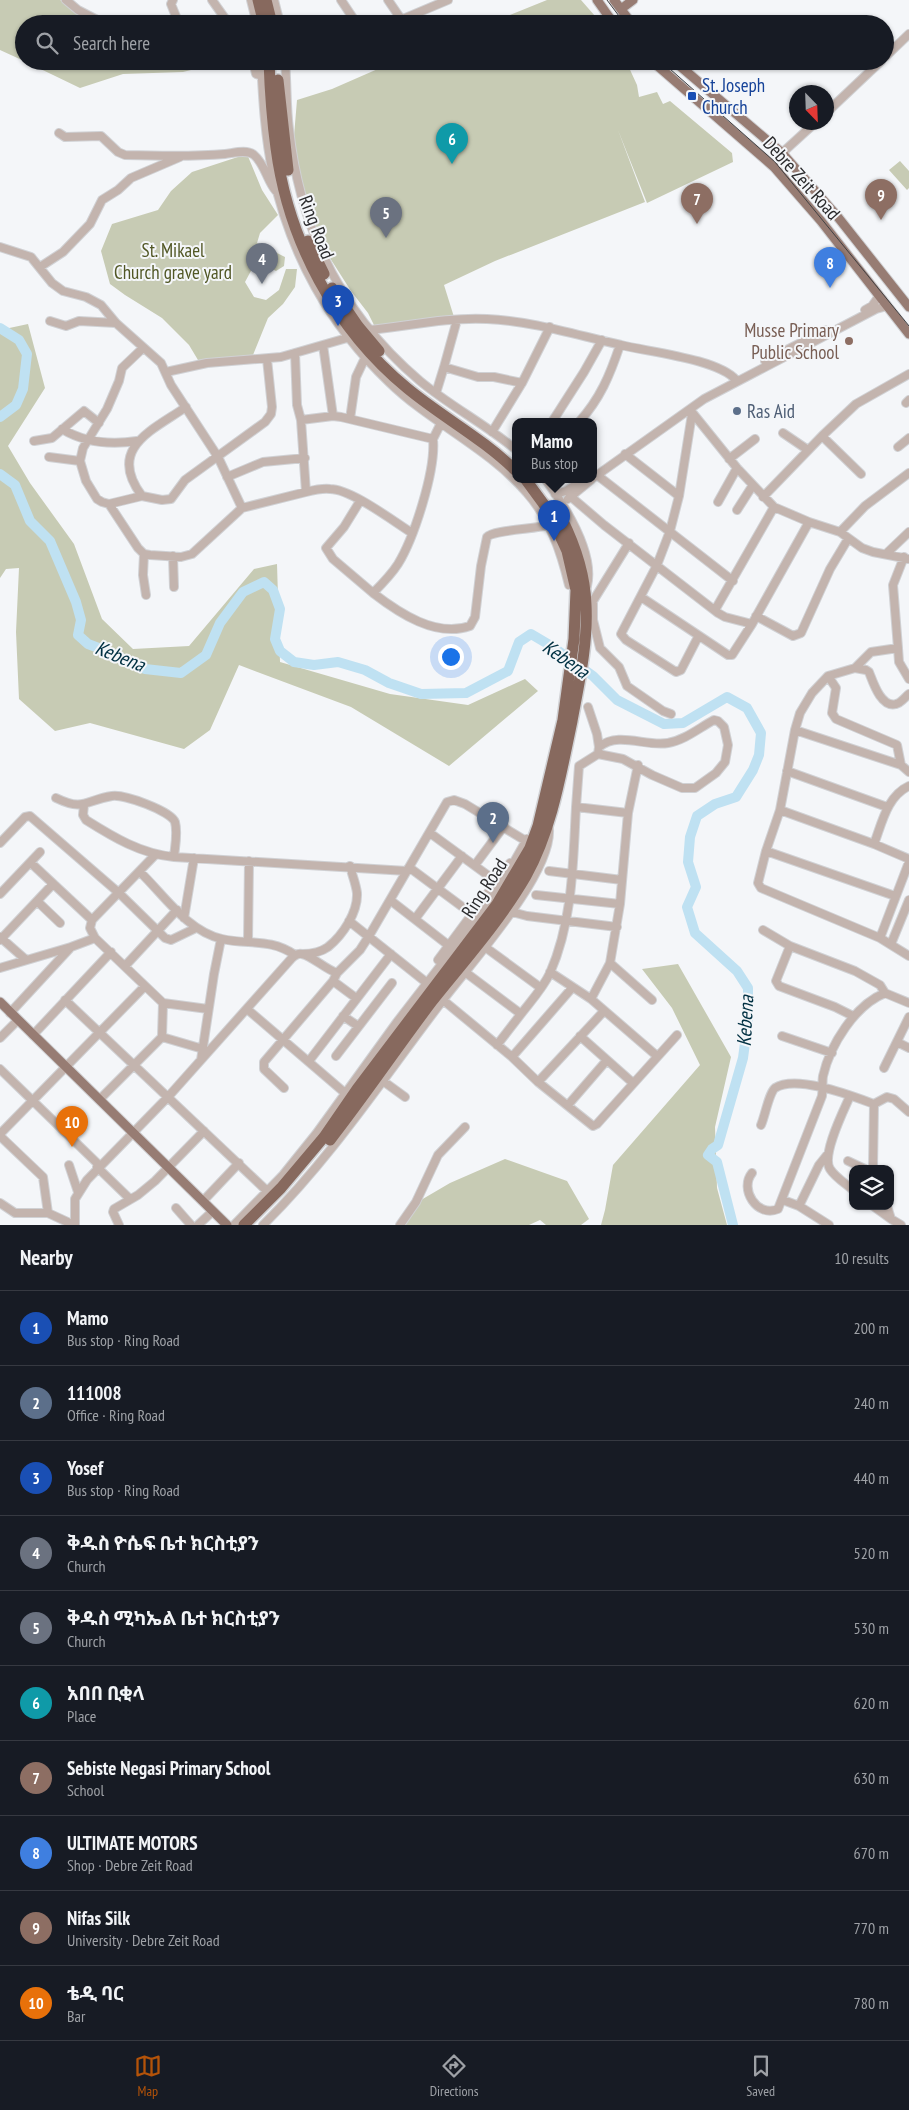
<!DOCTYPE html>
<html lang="en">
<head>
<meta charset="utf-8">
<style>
  body { margin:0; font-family:"PT Sans Narrow","Noto Sans Ethiopic",sans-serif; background:#242831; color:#f1f3f6 }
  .controls { position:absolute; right:15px; bottom:15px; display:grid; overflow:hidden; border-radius:10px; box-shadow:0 1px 4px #0004 }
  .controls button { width:45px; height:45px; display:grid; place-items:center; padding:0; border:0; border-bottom:1px solid #363941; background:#171b24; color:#f1f3f6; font:25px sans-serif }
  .compass { position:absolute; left:789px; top:85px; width:45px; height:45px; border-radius:50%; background:#171b24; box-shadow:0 1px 4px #0004; rotate:157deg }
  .you { position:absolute; left:450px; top:656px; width:18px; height:18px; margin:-12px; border:4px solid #fff; border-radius:50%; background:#1a73e8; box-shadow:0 0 0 8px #1a73e833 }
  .badge { display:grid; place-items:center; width:32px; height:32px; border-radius:50%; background:#b45309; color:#fff; font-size:16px; font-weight:700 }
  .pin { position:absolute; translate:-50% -41px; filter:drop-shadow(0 1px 2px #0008) }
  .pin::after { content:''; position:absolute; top:26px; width:18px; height:15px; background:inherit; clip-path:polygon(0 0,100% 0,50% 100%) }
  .popup { position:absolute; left:512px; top:418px; width:85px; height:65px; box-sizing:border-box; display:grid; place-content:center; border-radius:10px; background:#171b24; filter:drop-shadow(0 1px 4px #0005); font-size:16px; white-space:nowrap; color:#9ea1a6 }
  .popup b { font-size:19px; color:#f1f3f6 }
  .popup::after { content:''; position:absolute; left:50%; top:100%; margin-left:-10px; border:10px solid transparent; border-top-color:#171b24 }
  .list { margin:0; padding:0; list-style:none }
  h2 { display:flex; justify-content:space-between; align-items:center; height:65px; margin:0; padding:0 20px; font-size:21px }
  h2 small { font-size:16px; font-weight:400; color:#9ea1a6 }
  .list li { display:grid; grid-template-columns:32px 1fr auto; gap:15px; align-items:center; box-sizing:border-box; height:75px; padding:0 20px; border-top:1px solid #363941 }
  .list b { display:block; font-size:19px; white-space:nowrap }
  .list p { margin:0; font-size:16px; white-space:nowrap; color:#9ea1a6 }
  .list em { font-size:16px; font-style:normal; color:#9ea1a6 }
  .icon { flex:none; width:28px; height:28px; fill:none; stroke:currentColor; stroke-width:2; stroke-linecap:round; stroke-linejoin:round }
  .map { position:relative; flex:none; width:909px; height:1225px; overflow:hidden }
  .search { position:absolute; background:#171b24; box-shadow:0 1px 4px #0004; left:15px; right:15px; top:15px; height:55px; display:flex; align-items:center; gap:12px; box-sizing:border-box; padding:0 18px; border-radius:28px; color:#9ea1a6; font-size:19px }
  .sheet { height:815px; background:#171b24 }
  nav { display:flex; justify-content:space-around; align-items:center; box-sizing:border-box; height:70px; border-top:1px solid #363941; background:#171b24; font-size:14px; color:#9ea1a6 }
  nav a { display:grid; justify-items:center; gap:2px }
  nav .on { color:#b45309 }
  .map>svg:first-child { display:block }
</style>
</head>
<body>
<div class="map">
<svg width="909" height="1225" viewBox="0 0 909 1225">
  <rect width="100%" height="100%" fill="#f4f6f9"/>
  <path fill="#c7cbb4" d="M0,0h60l60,24h-96v37l-24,-11z
    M547,0h34l21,24h-114z
    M24,61h191l4,2 -36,9 -60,2 -43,14z
    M396,61h230l11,24 2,12 18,-5 6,12 7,-3 62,52 1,9 -86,41 -29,-73 27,72 -150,59 -51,24 10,32 -79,10 -7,-14 -17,-22 -30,-47 -19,-51 -8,-57 3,-36 35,-11z
    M247,154l15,36 16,25 -18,18 -3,10 28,14 -1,9 -8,5 -13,-7 -11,5 -7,13 9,15 12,3 13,-10 7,-21h11l-2,18 -12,17 -15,14 -15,37 -55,5 -9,-15 -27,-27 -37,-23 -15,-11 -9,-33 11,-27 46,-14 13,-19 21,-19z
    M900,161l9,10v17l-2,2 -18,-20z
    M28,324l17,64 -37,58 22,37 44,61 28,75 31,30 56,-3 65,-77 23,-5 3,98 110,32 78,11 57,-26 13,12 -89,75 -98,-59 -112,-42 -29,65 -26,19 -94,-26 -35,8 -36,-32 -3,-67 3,-64 -13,1 -6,9v-248z
    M678,964l53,93 -16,70 2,61 10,37h-126l4,-15 8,-45 87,-100 -28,-57 -30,-39z
    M505,1159l62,22 22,38 -8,6h-35l-6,-5 -11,5h-124l16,-25 29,-17z"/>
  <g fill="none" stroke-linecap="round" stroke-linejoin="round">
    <path stroke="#bfe1f2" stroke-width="10" d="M0,328l19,12 8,14 -4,35 -7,16 -16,12
      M0,474l15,11 15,36 20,20 26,61 5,18 -3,15 10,9 21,8 36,17 36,4 25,-18 14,-32 23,-31 21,-10 9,8 7,19 -5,30 5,12 14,11 20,3 24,-3 27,8 24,13 32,11 45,-1 42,-22 11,-29 12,-8 22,13 40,29 24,24 47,24 19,-1 44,-26 20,11 14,25 -2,22 -6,15 -17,27 -21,7 -18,12 -7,21 -2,25 8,25 -9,20 8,26 42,38 11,17v32l-5,38 -25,87 -6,4 -4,6 9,7 16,63"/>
    <g stroke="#d0d1d4" stroke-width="10">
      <path id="minor" d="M66,0l12,10 27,14
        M173,0l-2,4 8,20
        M212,0l17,24
        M251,0l6,24
        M274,0l6,24
        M341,0l16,24
        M388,0l13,19
        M391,24l57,-24
        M885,57l24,-23
        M253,61l3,13 6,2
        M261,61c2,38 4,76 12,113 17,80 57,152 116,208 42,41 100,66 138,111 23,26 34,59 42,92
        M285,61c2,23 1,46 4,68 11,101 53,186 131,252 30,25 65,43 95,68
        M285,67l15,-6
        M826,113l55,-52
        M59,133l6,4 36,-1 17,16 7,3c33,1 67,2 100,-1 9,-1 22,-5 29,1 11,9 13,26 22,36
        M782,153l34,-31
        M0,247l31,10 21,26 11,8 23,6 15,8 15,18 45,40 10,22 47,72 24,51 64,-16 -5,-72 32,-4 8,1 92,22 8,-16
        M40,267l23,-15 27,-28 12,-24 16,-10 13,-12 49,-21
        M865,310l7,-4 7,-10
        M50,321l16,5 13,-5 37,2
        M370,330c38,-4 78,-13 117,-11 46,2 89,16 134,26 28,7 97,14 115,35
        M323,345l10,71
        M143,348l-21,20 -3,13 -12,28 -24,39 -3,13 6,20 11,18 5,3 7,2 33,-8 20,4 9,-1 14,-19 80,-58 6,-8 1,-7 -5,-48
        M295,353l2,52 4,15
        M765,361l61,-31
        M444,367l13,-47
        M166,372l41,-9 74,-6 66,-19
        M436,393l8,-26 34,10h16l28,6
        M906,403l3,-3
        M691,411l46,57 37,39 35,15 31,10 22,16 11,4 36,7
        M692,414l-13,82 -9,35 -13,34 -36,69 5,6 50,32 5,-2 17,-33
        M350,419l6,-42 9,-19
        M552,422l32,-50 18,-32
        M579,422c21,-23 31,-47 41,-77
        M62,429c23,14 48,16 75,12
        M492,432l30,-49 28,-56
        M783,433l25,17
        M822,436l39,38
        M433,439c3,31 -19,99 -35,125 -7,11 -16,20 -25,29 26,20 63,45 97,33l5,-9 6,-51 6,-29c6,-7 49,-8 62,-12
        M34,441l18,-3 32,-27 15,12
        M898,447l11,-9
        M625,454l54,42
        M49,457l31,4
        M729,459l26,-20
        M597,475l136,106
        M227,477l36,-15 42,-4
        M593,478l111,-79 172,-90 11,-3
        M546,480c18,25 49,73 41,106
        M306,492c8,-2 16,-4 24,-3 21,0 63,32 82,44
        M555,494l11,-3 14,-9
        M142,496c-36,-48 11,-66 44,-89
        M570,496l34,29 114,88 7,4 27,7
        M763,497l59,-61 34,-32 53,-30
        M568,499l23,-19
        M360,501l-16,26 -18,21 7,11 40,34
        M718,502l19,-34
        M109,504l29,44 6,6 6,1 31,2 11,-3 50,-46
        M737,510l16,-25
        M840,532l25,-26 44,-33
        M629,543l-36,58v19l7,28 19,19 8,19 36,25 8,3
        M887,553l22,-21
        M144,554l-1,21 3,20
        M173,556l1,31
        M641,597l87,58h4l20,-31 57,-102
        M715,610l59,-103
        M756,616l37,20 8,-3 29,-64 18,-30
        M898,648l-5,-63 11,-28
        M855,668l11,2 3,2c4,10 12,36 27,32 5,-1 9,-7 13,-10
        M828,676l8,12 -4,25 4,6 61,26 4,20
        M909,679l-10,-17 -1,-14 -27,4 -16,16 -27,8 -16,17 -12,20 -5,17 -15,80 -14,41 -8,32 3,5 119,50 29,18
        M588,707l9,27 2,13
        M795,730l106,35 8,7
        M787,771l100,36
        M56,798c29,14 29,2 56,-2 12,-2 59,15 63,26 3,11 0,24 -1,35
        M84,805l-1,10 3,5c27,17 55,34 88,37l233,14
        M576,807l3,-41 19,-12 1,-7c20,-16 46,0 69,-4 17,-3 31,-15 46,-23l4,1 6,6 4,18 -3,17 -9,11 -21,15h-13l-30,-13 -29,-16 -25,-5
        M780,810l94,34 35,15
        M430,833l67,49
        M0,843l25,-26 5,-1 89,77 46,45 6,2 25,-12
        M874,844c8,-21 13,-48 35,-58
        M766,851l129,45
        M31,863l61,57 64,-66
        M475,865l29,-39
        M410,868l66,49
        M549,871l73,9
        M140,872c24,23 47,59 82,67 27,6 48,-1 73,16
        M0,894l40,-42
        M536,895l84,9
        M390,900l62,48
        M37,901l23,22
        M512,912l15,4 90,11
        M184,918l10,-60
        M415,919l47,-63
        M92,920l-2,8 5,10 68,65 45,6
        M349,921l78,62
        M763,930l27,16 65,25 25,14 5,8 24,10
        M0,937l25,22
        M880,938l29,-76
        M0,940l53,-56
        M248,942l1,-81
        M891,944l18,-44
        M790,946l-14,35 3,5 56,21 18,9
        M485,947l56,41
        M302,954c9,0 19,-2 26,-7 15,-12 30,-35 29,-54 -1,-9 -5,-18 -7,-27
        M438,960l72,-97
        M610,963l42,37
        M125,966l52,-56
        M0,968l71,-21 24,-9
        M465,972l56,42c10,-13 22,-26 29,-41 23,-52 23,-111 26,-166l52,6
        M550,972l41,27 66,57
        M333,981l23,17
        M591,999l19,-36 10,-59 8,-91 10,-48
        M65,1000l202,191
        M443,1000l69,57 26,25 55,44 4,-2 80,-89
        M247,1009l98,84
        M10,1013l61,-66
        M343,1016l15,10
        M33,1035l78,-83
        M580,1036l53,47
        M782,1036l50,17
        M162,1037l41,12
        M0,1038l18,-18
        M897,1042l12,6
        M497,1045l24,-31
        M336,1056l56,-73
        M512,1057l60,-69
        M201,1060l13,-86 7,-35
        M309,1061l82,-107
        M884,1068l25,-51
        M0,1069l99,96
        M383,1081l22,16
        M538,1082l66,-71
        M284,1088l-20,-19v-7l69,-81 4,-8
        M850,1096c-6,14 -29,59 -20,73 5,8 16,15 23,21
        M100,1099l62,-62 1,-34
        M874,1104l13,-7 7,2 15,13
        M568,1105l39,-45
        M761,1125c4,-9 8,-32 14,-37 21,-14 77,8 99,16
        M0,1134l145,-148
        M0,1136l43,41 5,36
        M848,1161l17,8
        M69,1165l9,27
        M97,1167l33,32
        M873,1169l1,-65
        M752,1173c-13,16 5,45 26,36l44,-113c1,-7 0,-14 1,-20 7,-31 32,-71 62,-83
        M783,1200l16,6 30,19
        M203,1201l36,-38
        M0,1203l15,10h33l26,12
        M799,1206l20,-41 8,-10
        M873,1206l18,13
        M887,1206l4,13 10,6
        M176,1208l15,17
        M75,1225v-26l12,-19 81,-83 123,-138c3,-3 6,-6 11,-5 10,2 23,15 35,19l23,-23 9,-14 78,-134 7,-2 11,4 61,37
        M119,1225l-6,-13 1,-3 24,-14 17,-14 49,-50
        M198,1225l15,-14
        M234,1225l49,-50 33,-41 81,-112 88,-114 16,-23 26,-46
        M263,1225c69,-68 121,-148 180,-225 28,-37 109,-126 106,-171
        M400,1225l16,-23 22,-47 27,-28"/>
    </g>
    <g stroke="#d0d1d4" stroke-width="11">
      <path id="major" d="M597,0l17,24
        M614,0l18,24
        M621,9l12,-9
        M652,61l122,106 47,54 88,113
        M674,61l108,92 55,63 72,91
        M0,1002l227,223"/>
    </g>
    <g stroke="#d0d1d4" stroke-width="14">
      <path id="highway" d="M258,0l6,24
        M266,0l6,24
        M269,61c1,29 3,58 7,87 12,92 59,181 131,240 35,29 75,50 108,82
        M278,80l10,90
        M308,241l16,33
        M332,288l26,38 21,25
        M330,1140c36,-46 68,-94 103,-140 32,-40 67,-79 93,-124 26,-47 35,-103 46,-155 7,-38 16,-77 14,-116 -1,-30 -11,-60 -24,-86
        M244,1225l37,-37 43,-51 33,-48 140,-185 33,-56 8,-22 25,-106 11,-81 2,-49 -9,-39 -19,-41 -22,-30"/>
    </g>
    <use href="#minor" stroke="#c3b4ae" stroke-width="8"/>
    <use href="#major" stroke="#977c73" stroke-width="9"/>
    <use href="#highway" stroke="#87695e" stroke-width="11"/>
    <path stroke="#414143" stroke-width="1" d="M607,0l18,24
      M661,61l114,101 134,164"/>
  </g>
  <rect fill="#1a4fb4" stroke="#f4f6f9" stroke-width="2" x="687" y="91" width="10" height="10" rx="2.5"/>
  <circle fill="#8d6e63" stroke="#f4f6f9" stroke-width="2" cx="849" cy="341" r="5"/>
  <circle fill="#5c6f8a" stroke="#f4f6f9" stroke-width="2" cx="737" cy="411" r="5"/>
  <g text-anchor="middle" stroke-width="4" stroke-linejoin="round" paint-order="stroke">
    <g font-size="19" fill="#164399" stroke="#f4f6f9" text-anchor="start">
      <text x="702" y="92">St. Joseph<tspan x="702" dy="22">Church</tspan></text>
    </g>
    <g font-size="19" fill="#2a2a2c" stroke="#f4f6f9">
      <text transform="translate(802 178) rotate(48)" y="7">Debre Zeit Road</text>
      <text transform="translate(317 227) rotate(69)" y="7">Ring Road</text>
      <text transform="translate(484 888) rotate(-57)" y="7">Ring Road</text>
    </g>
    <g font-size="19" fill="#515725" stroke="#f4f6f9">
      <text x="173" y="257">St. Mikael<tspan x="173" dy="22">Church grave yard</tspan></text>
    </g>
    <g font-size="19" fill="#785e54" stroke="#f4f6f9" text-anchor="end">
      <text x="839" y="337">Musse Primary<tspan x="839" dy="22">Public School</tspan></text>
    </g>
    <g font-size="19" fill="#4e5e75" stroke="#f4f6f9" text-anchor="start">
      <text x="747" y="418">Ras Aid</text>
    </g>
    <g font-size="20" font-style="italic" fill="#003042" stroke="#f4f6f9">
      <text transform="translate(120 656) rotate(22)" y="7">Kebena</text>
      <text transform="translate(566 659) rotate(35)" y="7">Kebena</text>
      <text transform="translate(745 1021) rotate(-87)" y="7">Kebena</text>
    </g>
  </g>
</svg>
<div class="controls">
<button><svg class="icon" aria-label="layers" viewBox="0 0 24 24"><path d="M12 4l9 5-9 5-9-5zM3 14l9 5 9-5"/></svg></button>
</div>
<svg class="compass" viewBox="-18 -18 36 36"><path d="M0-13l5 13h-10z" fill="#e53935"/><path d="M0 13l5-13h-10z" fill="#9ea1a6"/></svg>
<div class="you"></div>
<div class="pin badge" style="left:554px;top:541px;background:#1a4fb4">1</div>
<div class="popup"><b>Mamo</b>Bus stop</div>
<div class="pin badge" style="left:493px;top:843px;background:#5c6f8a">2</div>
<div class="pin badge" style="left:338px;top:326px;background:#1a4fb4">3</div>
<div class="pin badge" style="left:262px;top:284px;background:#6b7280">4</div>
<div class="pin badge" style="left:386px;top:238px;background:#6b7280">5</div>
<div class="pin badge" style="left:452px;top:164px;background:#0f9aa8">6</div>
<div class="pin badge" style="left:697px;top:224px;background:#8d6e63">7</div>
<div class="pin badge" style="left:830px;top:288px;background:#3f7fe0">8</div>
<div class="pin badge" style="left:881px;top:220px;background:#8d6e63">9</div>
<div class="pin badge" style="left:72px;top:1147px;background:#e8710a">10</div>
<div class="search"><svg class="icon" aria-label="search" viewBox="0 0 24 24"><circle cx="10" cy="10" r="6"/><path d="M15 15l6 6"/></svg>Search here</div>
</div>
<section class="sheet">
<h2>Nearby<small>10 results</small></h2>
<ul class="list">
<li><span class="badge" style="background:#1a4fb4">1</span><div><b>Mamo</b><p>Bus stop · Ring Road</p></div><em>200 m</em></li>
<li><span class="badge" style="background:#5c6f8a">2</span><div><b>111008</b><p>Office · Ring Road</p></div><em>240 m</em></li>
<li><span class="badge" style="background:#1a4fb4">3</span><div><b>Yosef</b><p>Bus stop · Ring Road</p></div><em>440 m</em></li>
<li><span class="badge" style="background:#6b7280">4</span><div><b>ቅዱስ ዮሴፍ ቤተ ክርስቲያን</b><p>Church</p></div><em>520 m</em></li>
<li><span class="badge" style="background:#6b7280">5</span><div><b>ቅዱስ ሚካኤል ቤተ ክርስቲያን</b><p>Church</p></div><em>530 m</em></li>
<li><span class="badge" style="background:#0f9aa8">6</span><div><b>አበበ ቢቂላ</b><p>Place</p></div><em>620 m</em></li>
<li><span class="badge" style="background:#8d6e63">7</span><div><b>Sebiste Negasi Primary School</b><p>School</p></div><em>630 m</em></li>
<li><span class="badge" style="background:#3f7fe0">8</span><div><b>ULTIMATE MOTORS</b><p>Shop · Debre Zeit Road</p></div><em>670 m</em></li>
<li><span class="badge" style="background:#8d6e63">9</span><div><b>Nifas Silk</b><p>University · Debre Zeit Road</p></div><em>770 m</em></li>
<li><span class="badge" style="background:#e8710a">10</span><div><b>ቴዲ ባር</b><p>Bar</p></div><em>780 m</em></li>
</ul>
</section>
<nav>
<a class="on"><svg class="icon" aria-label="map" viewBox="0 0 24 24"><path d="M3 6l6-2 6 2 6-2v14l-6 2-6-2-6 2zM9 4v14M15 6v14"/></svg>Map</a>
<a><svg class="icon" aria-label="directions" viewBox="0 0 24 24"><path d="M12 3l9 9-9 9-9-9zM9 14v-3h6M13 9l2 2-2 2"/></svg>Directions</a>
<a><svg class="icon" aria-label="saved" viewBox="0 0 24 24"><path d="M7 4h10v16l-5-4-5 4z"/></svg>Saved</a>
</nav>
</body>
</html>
